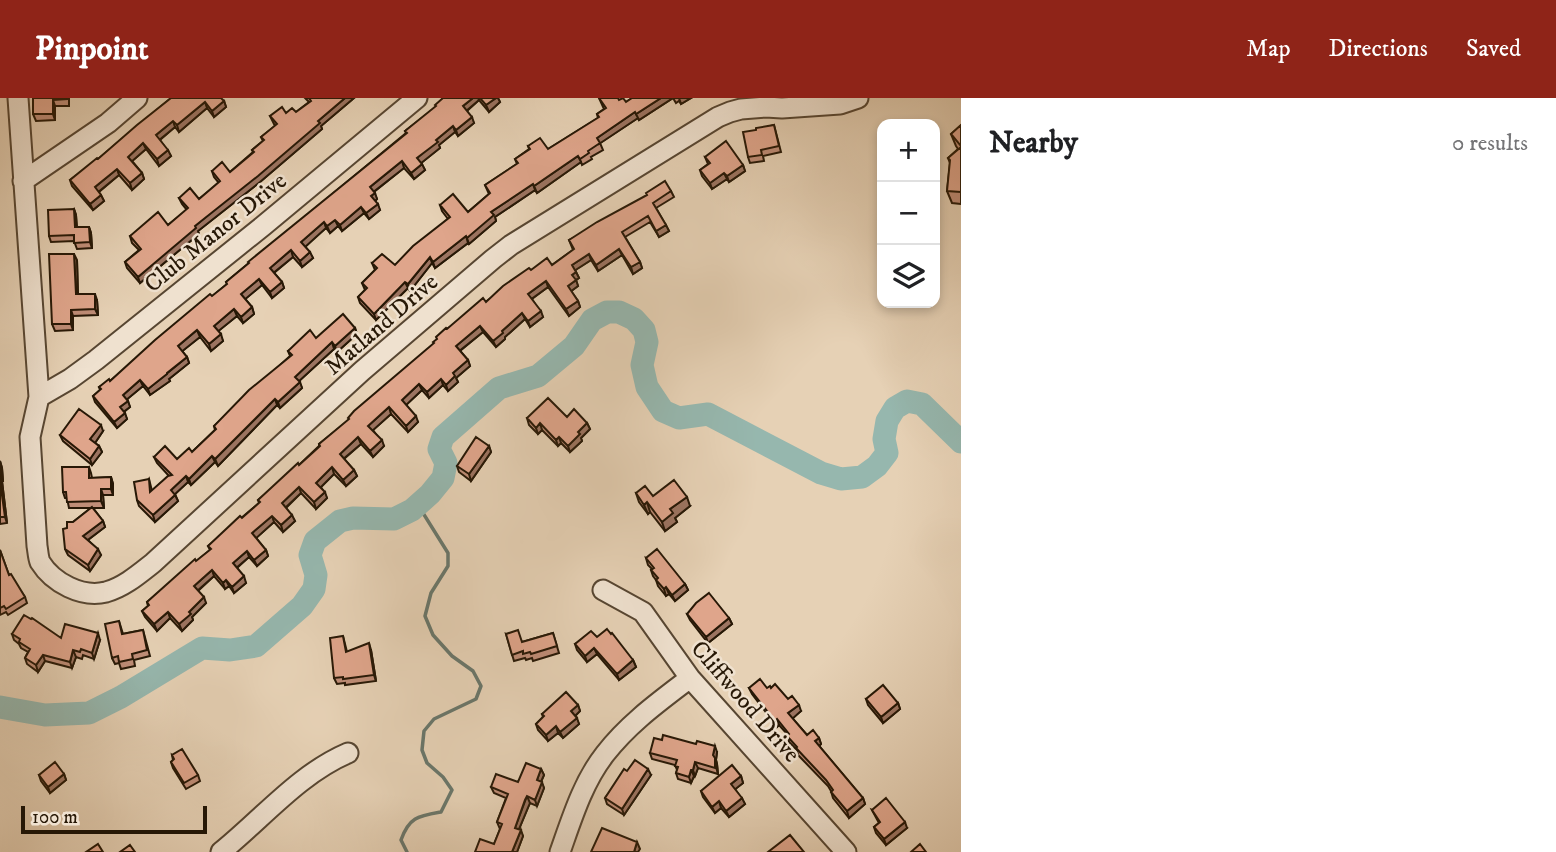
<!DOCTYPE html>
<html lang="en">
<head>
<meta charset="utf-8">
<style>
  body { margin:0; font-family:"IM FELL DW Pica",serif; background:#f6f6f6; color:#202124 }
  .controls { position:absolute; right:21px; top:21px; display:grid; overflow:hidden; border-radius:14px; box-shadow:0 4px 10px #0003 }
  .controls button { width:63px; height:63px; display:grid; place-items:center; padding:0; border:0; border-bottom:2px solid #e0e0e0; background:#fff; color:#202124; font:35px sans-serif }
  .scale { position:absolute; left:21px; bottom:18px; width:186px; box-sizing:border-box; padding-left:7px; border:4px solid #271806; border-top:0; font-size:19px; line-height:24px; white-space:nowrap; color:#271806; -webkit-text-stroke:5px #efe1cf; paint-order:stroke }
  .list { margin:0; padding:0; list-style:none }
  h2 { display:flex; justify-content:space-between; align-items:center; height:91px; margin:0; padding:0 28px; font-size:30px }
  h2 small { font-size:23px; font-weight:400; color:#757577 }
  .icon { flex:none; width:38px; height:38px; fill:none; stroke:currentColor; stroke-width:2; stroke-linecap:round; stroke-linejoin:round }
  .map { position:relative; flex:none; width:961px; height:754px; overflow:hidden }
  header { display:flex; align-items:center; gap:42px; box-sizing:border-box; height:98px; padding:0 35px; background:#8f2418; color:#fff }
  header strong { font-size:33px }
  nav { display:flex; gap:38px; margin-inline-start:auto; font-size:24px }
  main { display:flex }
  aside { flex:1; background:#fff }
  .map>svg:first-child { display:block }
</style>
</head>
<body>
<header>
<strong>Pinpoint</strong>
<nav><a>Map</a><a>Directions</a><a>Saved</a></nav>
</header>
<main>
<div class="map">
<svg width="961" height="754" viewBox="0 0 961 754">
  <rect width="100%" height="100%" fill="#e6d1b5"/>
  <filter id="stains"><feTurbulence type="fractalNoise" baseFrequency=".00286" numOctaves="4"/><feColorMatrix values="0 0 0 0 .2 0 0 0 0 .09 0 0 0 0 .02 0 0 0 .5 -.17"/></filter>
  <radialGradient id="worn" r=".72"><stop offset=".6" stop-color="#630" stop-opacity="0"/><stop offset="1" stop-color="#630" stop-opacity=".3"/></radialGradient>
  <g fill="none" stroke-linecap="round" stroke-linejoin="round">
    <path stroke="#6a776b" stroke-width="3.5" d="M407,754l-6,-12c8,-23 17,-24 40,-28l11,-22 -9,-13 -16,-14 -5,-13 2,-19 10,-12 42,-20 5,-13 -8,-15 -21,-15 -19,-21 -8,-19 6,-23 17,-27v-13l-30,-48"/>
    <path stroke="#96b7ae" stroke-width="23" d="M0,609l45,8 44,-2 32,-16 81,-49 28,2 26,-4 46,-40 12,-17 2,-14 -6,-20 5,-14 25,-20 13,-3 41,1 18,-9 18,-16 13,-16 3,-15 -7,-14 4,-12 56,-49 39,-12 36,-30 18,-26 15,-8h12l15,7 10,11 3,12 -5,23 5,22 16,24 16,7 29,-4 113,59 20,6 21,-2 15,-11 10,-13 -3,-14 3,-18 8,-13 12,-7 15,3 39,38"/>
    <g stroke="#574632" stroke-width="23">
      <path id="minor" d="M18,0l21,299 -9,40 7,109c1,5 1,11 3,16 13,21 42,36 66,30 18,-5 33,-18 47,-29l209,-192 131,-112 18,-14 207,-128 12,-5 11,-3 25,-2 16,1 58,-4 18,-6
        M23,83l85,-58 29,-25
        M39,299l31,-18 26,-19 167,-134 154,-128
        M603,492l40,22 47,66 156,174
        M221,754c42,-34 78,-78 127,-99
        M560,754c12,-34 23,-70 45,-98 24,-31 55,-53 85,-76"/>
    </g>
    <use href="#minor" stroke="#efe1cf" stroke-width="19"/>
  </g>
  <path fill="#c08e78" stroke="#271806" stroke-width="2" d="M33,0h36v8h-14v14l-19,1 -3,-7z
    M171,0l53,3 2,6 -12,10 -7,-9 -28,24 -4,-5 -15,13 11,16 -12,10 -13,-17 -14,12 10,12 2,6 -12,11 -13,-15 -20,17 5,9 -11,9 -21,-24 -2,-6 28,-21z
    M305,0h49l-33,28 1,3 -62,53 -62,49 1,3 -59,49 -13,-15 -2,-6 14,-12 -7,-7 -2,-7 38,-11 19,-15 -5,-6 -3,-6 20,1 20,-16 -5,-6 -2,-6 18,1 23,-20 -1,-2 11,-9 -2,-4 14,-11 -5,-10 16,-3 10,-1 13,-10z
    M443,0h55l2,4 -11,10 -10,-12 -12,11 7,12 -16,13 -3,-4 -16,13 1,3 -19,15 4,7 -11,9 -10,-11 -30,24 3,7 -2,2 5,9 -11,9 -5,-6 -22,18 -4,-5 -8,7 -4,-5 -21,18 8,12 -11,9 -9,-10 -19,16 8,9 2,6 -12,10 -10,-13 -17,14 7,8 2,7 -11,9 -6,-7 -19,15 5,10 -12,10 -11,-14 -18,14 5,6 2,6 -20,16 1,2 -20,14 -7,-9 -16,13 3,8 -6,5 3,7 -10,9 -22,-26 -2,-6 7,-6 -1,-3 11,-6 117,-97 -1,-2 180,-149 -1,-2 31,-24z
    M599,0l20,2 7,2 6,-4h41l-34,22 -1,-2 -38,25 3,7 -12,7 1,2 -10,6 -1,-3 -44,31 -2,-3 -40,27 1,4 -27,23 -1,-1 -33,25 -3,-5 -22,28 -2,-3 -32,32 -16,-17 -2,-6 7,-7 -3,-7 13,-13 -3,-7 23,2 53,-46 -6,-8 -2,-6 28,7 21,-18 -4,-9 32,-21 -2,-5 14,-10 -1,-3 20,3 50,-31 -1,-4 7,-5z
    M673,0h18l-10,6 -2,-3 -3,2z
    M774,27l7,27 -18,4 1,5 -14,2 -2,-6 8,-27z
    M961,27v79l-9,-1 -5,-12 3,-28 -2,-5 10,-9 -2,-3 -5,-12z
    M705,59l38,8 2,6 -16,11 -2,-3 -15,10 -10,-13 -2,-6 8,-6z
    M671,93l3,6 -18,11 13,23 -10,6 -9,-15 -25,15 15,25 2,6 -9,6 -11,-19 -24,16 -7,-11 -16,10 4,8 -3,2 2,6 -7,5 7,10 2,6 -11,9 -21,-29 -16,12 11,18 -13,10 -5,-8 -20,18v2l-9,8 -13,-15 -23,19 8,9 2,6 -14,12 2,4 -10,9 -5,-6 -14,13 -7,-8 -16,15 12,17 -10,10 -17,-18 -18,16 11,16 -11,11 -12,-13 -17,15 10,11 3,6 -11,10 -12,-12 -13,13 6,11 -11,11 -15,-16 -15,15 9,13 -12,11 -9,-10 -18,16 10,12 2,6 -11,10 -8,-9 -12,11 9,15 -12,10 -5,-7 -4,3 -11,-13 -16,15 8,12 -14,14 1,3 -11,11 -12,-13 -13,13 -12,-14 -3,-6 6,-5 -1,-4 63,-52 -2,-4 51,-43 -1,-3 41,-35 20,-19v-2l30,-24 85,-76 13,-15 84,-59 21,-5 21,-15 -4,-10z
    M74,111l2,6 1,12h12l2,6 1,15 -15,1 -3,-8 -23,1 -2,-6z
    M77,162l1,34 19,6 1,15 -25,1v14l-18,1 -3,-7z
    M355,230l2,6 -20,18 -3,-3 -35,32 3,7 -22,20 -3,-3 -59,61 -3,-4 -24,23 -3,-3 -13,12 3,7 -23,21 -16,-16 -2,-6 12,-21 3,12 17,-15 -12,-13 -3,-6 23,2 15,-7 23,-22 -1,-4 76,-70 -2,-5 28,-13z
    M567,319l20,6 3,6 -9,9 1,3 -12,11 -9,-9 -3,3 -16,-16 -4,4 -9,-9 -2,-7z
    M103,333l-8,12 4,3 3,6 -10,13 -29,-24 -3,-6z
    M489,348l2,6 -20,29 -12,-9 -2,-6z
    M0,363l2,7 1,13h-1l5,42 -7,1z
    M89,369l2,6 1,5 19,-1 2,7v11h-10l1,13h-11l10,13 2,6 -17,13 13,15 -11,16 -22,-16 -3,-6 2,-21 6,-6 18,-14h-22l-2,-10h-2l-2,-6z
    M636,395l17,3 37,10 -15,12 2,4 -12,9 -15,-19 -2,2 -9,-12z
    M0,452l9,25 16,22 2,6 -19,12 -2,-3 -6,3z
    M646,460l39,26 3,6 -13,11 -6,-7 -3,2 -8,-10 -2,-6 -3,-4 -2,-6 1,-1 -4,-4z
    M687,516l42,4 3,6 -24,19 -18,-23z
    M119,523l4,13 20,-4 7,26 -16,4 1,6 -14,3 -2,-6 -4,1 -3,-6z
    M553,535l6,20 -26,8 -1,-3 -6,2 -1,-2 -11,3 -8,-27 16,8z
    M12,536l49,4 39,2 -6,19 -11,-4 -1,4 -6,-2 -4,11 -27,-7 -7,11 -11,-8 -2,-6 3,-6 -7,-4 -2,-4 -5,-4z
    M343,538l4,16 24,-2 5,31 -31,4v-2l-8,1 -3,-6z
    M597,539l36,23 3,7 -17,13 -22,-26 -10,8 -10,-12 -2,-6z
    M749,590h22l30,23 -9,7 15,17 12,3 2,6 -2,2 44,52 2,6 -16,14 -16,-20 -2,-7 -3,-5 -30,-31 -1,-5 -8,-8 -1,-7 -9,-10 -2,2 -25,-33z
    M866,601l32,4 2,6 -17,14 -15,-18z
    M578,607l2,6 -5,5 4,8 -16,14 -5,-5 -10,8 -10,-11 -2,-6 7,-7 -1,-3z
    M717,654l-1,8 1,4 1,10 -20,-6 -3,8h-1l-3,7 -13,-4 -2,-6 1,-3 -2,-5 -23,-6 -2,-6z
    M172,657l26,20 2,6 -14,8 -13,-21 -2,-6 2,-2z
    M541,671l3,6 -3,7 3,6 -7,18 -7,-3 -2,4 -9,22 4,7 -6,16h-42l19,-8 6,-15 -3,-7 9,-24 -12,-5 -3,-6 27,-5z
    M627,673l24,4 -27,40 -17,-11 -2,-6z
    M64,676l2,6 -16,13 -9,-12 -2,-6z
    M741,678l2,7 -8,6 10,15 -16,13 -8,-9 -6,5 -12,-16 -2,-6z
    M872,712l35,18 -21,17 -10,-12 -2,-6 5,-4z"/>
  <path fill="#9c7461" stroke="#271806" stroke-width="2" d="M345,0h9l-33,28 1,3 -62,53 -62,49 1,3 -59,49 -2,-6 57,-51z
    M473,0h5l1,2 -14,12 -2,-6z
    M496,0h2l2,4 -11,10 -3,-7z
    M661,0h12l-34,22 -3,-6z
    M679,0h12l-10,6z
    M53,2l2,6v14l-2,-6z
    M224,3l2,6 -12,10 -2,-6z
    M205,4l2,6 -28,24 -2,-7z
    M635,14l3,6 -39,26 -2,-6z
    M472,19l2,6 -16,13 -2,-6z
    M173,23l2,6 -17,14 -2,-6z
    M453,28l2,6 -16,13 1,3 -20,16 -3,-6 19,-18z
    M143,45l3,6 -16,14 -2,-6z
    M168,52l3,6 -12,10 -2,-7z
    M578,58l3,6 -44,31 -3,-7z
    M402,63l2,7 -32,25 -2,-6z
    M422,66l3,6 -11,9 -3,-6z
    M743,67l2,6 -16,11 -2,-6z
    M117,71l2,6 -22,18 -2,-6z
    M142,75l2,6 -12,11 -2,-7z
    M724,75l3,6 -15,10 -2,-6z
    M533,86l2,6 -40,27 1,4 -27,23 -2,-6 24,-26z
    M375,95l2,6 -3,3 -3,-6z
    M101,97l3,6 -11,9 -3,-6z
    M378,106l2,6 -11,9 -3,-6z
    M361,109l3,6 -22,18 -2,-6z
    M74,111l2,6 1,19 -2,-7z
    M335,122l3,6 -8,7 -3,-7z
    M324,124l2,6 -22,20 -3,-6z
    M666,127l3,6 -10,6 -3,-6z
    M89,129l2,6 1,15 -2,-6z
    M466,138l2,7 -33,25 -2,-6z
    M619,151l3,6 -24,16 -2,-6z
    M291,152l2,7 -21,17 -2,-6z
    M310,154l3,6 -11,9 -2,-6z
    M74,156l3,6 1,41 -2,-7z
    M589,156l2,6 -17,11 -2,-6z
    M430,159l2,6 -22,28 -2,-7z
    M640,164l2,6 -9,6 -2,-7z
    M576,174l3,6 -4,3 -3,-6z
    M259,181l3,6 -19,16 -2,-7z
    M576,182l2,6 -8,6 -2,-6z
    M546,183l2,6 -18,13 -2,-6z
    M282,184l2,6 -12,10 -2,-6z
    M405,184l3,6 -32,32 -2,-6z
    M95,196l2,6 1,15 -3,-6z
    M578,203l2,6 -11,9 -3,-7z
    M252,209l2,7 -11,9 -2,-6z
    M234,211l3,7 -21,17 -2,-7z
    M71,212l2,6v14l-2,-6z
    M541,213l2,6 -13,10 -2,-6z
    M522,215l3,6 -20,18v2l-9,8 -3,-6 9,-10z
    M480,228l3,6 -25,20 -2,-6z
    M355,230l2,6 -20,18 -2,-6z
    M197,232l3,7 -20,16 -2,-7z
    M221,236l2,7 -12,10 -2,-7z
    M332,244l2,7 -37,34 -2,-6z
    M187,259l2,6 -20,16 1,2 -20,14 -2,-6z
    M468,262l2,6 -14,12 2,4 -10,9 -2,-6 7,-12z
    M441,281l2,6 -14,13 -2,-6z
    M140,282l3,6 -18,15 -2,-6z
    M300,284l2,6 -22,20 -2,-6z
    M419,286l3,6 -18,17 -2,-7z
    M275,301l2,6 -59,61 -3,-7z
    M128,303l2,6 -8,6 -2,-6z
    M389,309l2,7 -20,18 -3,-6z
    M125,315l2,6 -10,9 -3,-6z
    M416,318l2,6 -10,10 -2,-6z
    M540,325l2,7 -4,4 -2,-6z
    M587,325l3,6 -9,9 1,3 -12,11 -2,-6 10,-14z
    M101,327l2,6 -10,15 -3,-7z
    M358,339l3,7 -19,16 -2,-6z
    M559,339l2,6 -3,3 -2,-6z
    M382,342l2,6 -11,11 -3,-6z
    M99,348l3,6 -10,13 -2,-6z
    M489,348l2,6 -20,29 -2,-7z
    M212,358l3,6 -24,23 -2,-6z
    M0,363l2,7 1,13 -2,-7z
    M332,369l2,7 -15,15 -3,-6z
    M354,372l3,6 -11,10 -3,-6z
    M186,378l2,6 -15,14 -2,-6z
    M0,379l2,4 5,42 -2,-6z
    M111,379l2,7v11l-2,-6z
    M299,389l2,6 -17,16 -2,-6z
    M101,391l2,6 1,13 -3,-7z
    M325,394l2,6 -11,11 -2,-7z
    M175,397l3,6 -23,21 -2,-7z
    M687,399l3,9 -15,12 2,4 -12,9 -3,-9 8,-13z
    M647,404l3,10 -2,2 -4,-9z
    M292,417l3,6 -12,11 -2,-7z
    M272,418l2,6 -20,18 -2,-7z
    M103,423l2,6 -20,15 -2,-6z
    M98,451l3,6 -11,16 -2,-6z
    M266,452l2,6 -11,10 -3,-6z
    M247,453l2,6 -14,12 -2,-6z
    M212,472l2,6 -18,16 -2,-6z
    M244,478l2,7 -12,10 -2,-6z
    M226,482l3,6 -4,3 -2,-6z
    M685,486l3,6 -13,11 -3,-6z
    M666,489l3,7 -3,2 -2,-7z
    M204,499l2,6 -14,14 1,3 -11,11 -3,-7 10,-12z
    M168,514l2,6 -13,13 -3,-7z
    M729,520l3,6 -24,19 -2,-6z
    M98,535l2,7 -6,19 -2,-6z
    M369,545l2,7 5,31 -2,-6z
    M594,550l3,6 -10,8 -2,-6z
    M73,552l3,7 -4,11 -2,-6z
    M43,557l2,6 -7,11 -2,-7z
    M633,562l3,7 -17,13 -2,-6z
    M898,605l2,6 -17,14 -2,-6z
    M578,607l2,6 -7,7 -2,-7z
    M799,607l2,6 -10,9 -3,-7z
    M577,620l2,6 -16,14 -3,-6z
    M777,621l2,6 -2,2 -2,-6z
    M556,628l2,7 -10,8 -2,-6z
    M819,640l2,6 -3,3 -3,-6z
    M715,648l2,6 -1,8 1,4 1,10 -5,-19z
    M695,664l3,6 -3,8 -2,-6z
    M541,671l3,6 -5,11 -2,-6z
    M648,671l3,6 -27,40 -2,-6z
    M691,672l3,6 -3,7 -2,-6z
    M64,676l2,6 -16,13 -2,-6z
    M741,678l2,7 -10,8 -2,-7z
    M542,684l2,6 -7,18 -2,-6z
    M527,698l3,7 -13,31 -2,-6z
    M742,700l3,6 -16,13 -3,-6z
    M863,700l2,6 -16,14 -2,-7z
    M719,703l2,7 -6,5 -3,-6z
    M905,724l2,6 -21,17 -2,-6z
    M521,732l2,6 -6,16h-5z
    M637,744l3,7 -2,3h-4z"/>
  <path fill="#dfa58b" stroke="#271806" stroke-width="2" d="M33,0h34v1l-14,1v14h-20z
    M171,0h50l3,3 -12,10 -7,-9 -28,23 -4,-4 -17,14 12,15 -11,9 -14,-16 -15,14 14,16 -12,10 -13,-14 -22,18 6,8 -11,9 -20,-24 27,-22 1,1 39,-34z
    M309,0h36l-27,23 2,2 -62,53 -63,50 1,2 -58,49 -13,-15 16,-13 -11,-13 28,-24 10,13 20,-17 -9,-10 11,-10 9,11 21,-18 -8,-10 10,-9 8,10 24,-20 -2,-2 12,-10 -3,-3 16,-13 -7,-8 12,-9 4,6 6,-5 4,4 15,-11z
    M443,0h30l-10,8 9,11 -16,13 -3,-4 -17,14 2,2 -21,16 5,6 -11,9 -9,-12 -32,26 5,6 -4,3 7,8 -12,9 -5,-6 -21,18 -5,-5 -8,6 -3,-4 -23,20 9,10 -10,9 -9,-11 -21,18 12,14 -12,10 -11,-13 -18,15 11,13 -11,10 -7,-8 -20,17 7,8 -12,10 -12,-14 -19,16 9,11 -20,16v1l-19,15 -8,-9 -17,15 5,6 -8,6 5,6 -11,9 -21,-26 8,-7 -2,-2 10,-8 1,2 45,-41 55,-46 2,2 15,-12 -1,-2 23,-19 -1,-1 159,-129 -2,-2 31,-25 -1,-1z
    M480,0h16l-10,7z
    M599,0h19l1,2 4,-2 3,4 6,-4h29l-25,16 -1,-2 -38,26 3,5 -12,8 1,2 -9,6 -2,-3 -44,30 -1,-2 -42,28 3,3 -27,23 -1,-2 -33,26 -3,-5 -22,27 -3,-2 -31,32 -16,-17 9,-9 -5,-5 15,-15 -5,-5 10,-9 13,11 18,-19 37,-29 -10,-12 13,-11 15,18 22,-19 -5,-8 33,-22 -3,-4 15,-10 -2,-3 12,-8 8,11 51,-32 -2,-3 9,-6z
    M774,27l5,21 -18,4 1,5 -14,2 -5,-25 13,-2v-2z
    M961,27v21l-10,-12z
    M726,43l17,24 -16,11 -3,-3 -14,10 -10,-13 10,-7 -5,-6z
    M961,49v45l-14,-1 3,-31 -2,-2z
    M665,83l6,10 -18,12 13,22 -10,6 -8,-15 -26,16 18,30 -9,5 -12,-18 -23,16 -7,-11 -17,11 4,7 -4,3 4,5 -8,6 10,15 -12,8 -20,-28 -18,13 13,17 -13,10 -6,-8 -20,18 1,2 -10,8 -13,-15 -24,20 12,14 -15,13 2,3 -9,9 -5,-6 -14,13 -8,-8 -17,16 14,16 -10,10 -17,-19 -21,19 14,14 -12,11 -12,-14 -18,17 14,16 -11,10 -11,-13 -16,16 9,9 -11,10 -15,-15 -17,16 10,12 -11,10 -9,-9 -20,17 14,17 -12,10 -7,-9 -14,12 11,13 -12,11 -6,-7 -3,3 -11,-13 -18,16 10,11 -15,15 2,2 -12,10 -11,-12 -14,12 -12,-13 7,-6 -2,-3 48,-43 1,2 15,-12 -3,-3 32,-30 2,2 18,-16 -2,-2 40,-37 1,2 21,-19 -1,-2 30,-25 -1,-1 6,-7 80,-68 -1,-1 4,-3 -1,-2 10,-9 1,1 36,-31 3,4 17,-16 26,-18 2,2 16,-12 5,7 22,-16 -5,-9 28,-18 50,-27 -1,-2z
    M74,111l1,18h14l1,15 -16,1v-8l-25,1 -1,-26z
    M49,156h25l2,40h19v15l-24,1v14h-19z
    M343,216l12,14 -20,18 -3,-4 -37,35 5,5 -22,20 -3,-3 -60,60 -3,-3 -23,23 -3,-3 -15,14 4,5 -22,20 -16,-15 -3,-18 15,-3 1,13 18,-16 4,-1 -18,-18 11,-11 12,13 12,-11 3,4 24,-23 -2,-3 35,-36 43,-35 -4,-4 22,-21 6,8z
    M548,300l19,19 7,-8 13,14 -9,9 2,2 -12,12 -9,-9 -3,3 -16,-17 -4,5 -9,-10z
    M79,311l22,16 -11,14 9,7 -9,13 -30,-24z
    M476,339l13,9 -20,28 -12,-8z
    M62,369h27v11l22,-1v12h-10v12l-34,1 -1,-10h-3z
    M674,382l13,17 -17,12 3,4 -11,9 -15,-20 -3,3 -8,-12 9,-7 8,10z
    M0,383l5,36h-5z
    M92,409l11,14 -20,15 15,13 -10,16 -23,-16 -2,-20 4,-1v-6h6z
    M657,451l28,35 -13,11 -6,-8 -2,2 -8,-9 2,-2 -7,-8 3,-2 -8,-10z
    M0,452l9,25 2,-1 14,23 -19,12 -2,-3 -4,2z
    M709,495l20,25 -23,19 -19,-23 9,-11z
    M24,517l7,4 1,-1 29,20 4,-14 33,9 -6,20 -11,-4 -1,3 -7,-2 -3,12 -27,-7 -7,10 -11,-7 5,-9 -11,-7 1,-3 -8,-5z
    M119,523l3,13 21,-4 4,20 -15,4 1,5 -14,3 -1,-6 -6,2 -7,-34z
    M607,531l4,5 1,-1 21,27 -16,14 -23,-26 -9,8 -10,-12 16,-13 6,6z
    M518,532l4,12 31,-9 4,13 -26,8 -1,-2 -7,2v-3l-11,4 -6,-21z
    M343,538l3,16 23,-9 5,32 -31,4v-2l-9,1 -4,-40z
    M760,581l7,9 3,-2 1,2 4,-4 13,15 4,-3 7,9 -11,8 19,22 6,-5 6,8 -4,3 48,57 -16,13 -16,-19 2,-2 -7,-10 -30,-32 1,-1 -10,-11 2,-2 -12,-15 -2,2 -26,-33z
    M883,587l15,18 -17,14 -15,-18z
    M566,594l12,13 -7,6 6,7 -17,14 -4,-6 -10,9 -10,-11 8,-8 -2,-2z
    M663,637l33,9 1,-3 18,5 -2,9 2,3v10l-20,-6 -2,8h-2l-2,7 -13,-4 2,-6 -3,-1 2,-6 -27,-7 4,-15 8,2z
    M182,651l16,26 -14,8 -13,-21 3,-3 -2,-4z
    M635,662l13,9 -26,40 -17,-11 19,-29 3,2z
    M55,664l9,12 -16,13 -9,-12z
    M526,665l15,6 -4,11 5,2 -7,18 -8,-4 -2,4 -10,28 6,2 -9,22h-37l5,-13 14,5 8,-20 -5,-2 11,-28 -17,-7 5,-13 22,8z
    M732,667l9,11 -10,8 11,14 -16,13 -7,-10 -7,6 -11,-16z
    M886,700l19,24 -21,17 -10,-12 6,-5 -8,-12z
    M602,730l35,14 -3,10h-43z
    M790,737l14,17h-36z
    M98,746l5,8h-17z
    M920,746l6,8h-15z
    M130,747l5,7h-15z"/>
  <g text-anchor="middle" stroke-width="5" stroke-linejoin="round" paint-order="stroke">
    <g font-size="24" fill="#271806" stroke="#efe1cf">
      <text transform="translate(215 134) rotate(-39)" y="8">Club Manor Drive</text>
      <text transform="translate(381 226) rotate(-41)" y="8">Matland Drive</text>
      <text transform="translate(746 603) rotate(49)" y="8">Cliffwood Drive</text>
    </g>
  </g>
  <rect width="100%" height="100%" filter="url(#stains)"/>
  <rect width="100%" height="100%" fill="url(#worn)"/>
</svg>
<div class="controls">
<button>+</button>
<button>−</button>
<button><svg class="icon" aria-label="layers" viewBox="0 0 24 24"><path d="M12 4l9 5-9 5-9-5zM3 14l9 5 9-5"/></svg></button>
</div>
<div class="scale">100 m</div>
</div>
<aside>
<h2>Nearby<small>0 results</small></h2>
<ul class="list">
</ul>
</aside>
</main>
</body>
</html>
